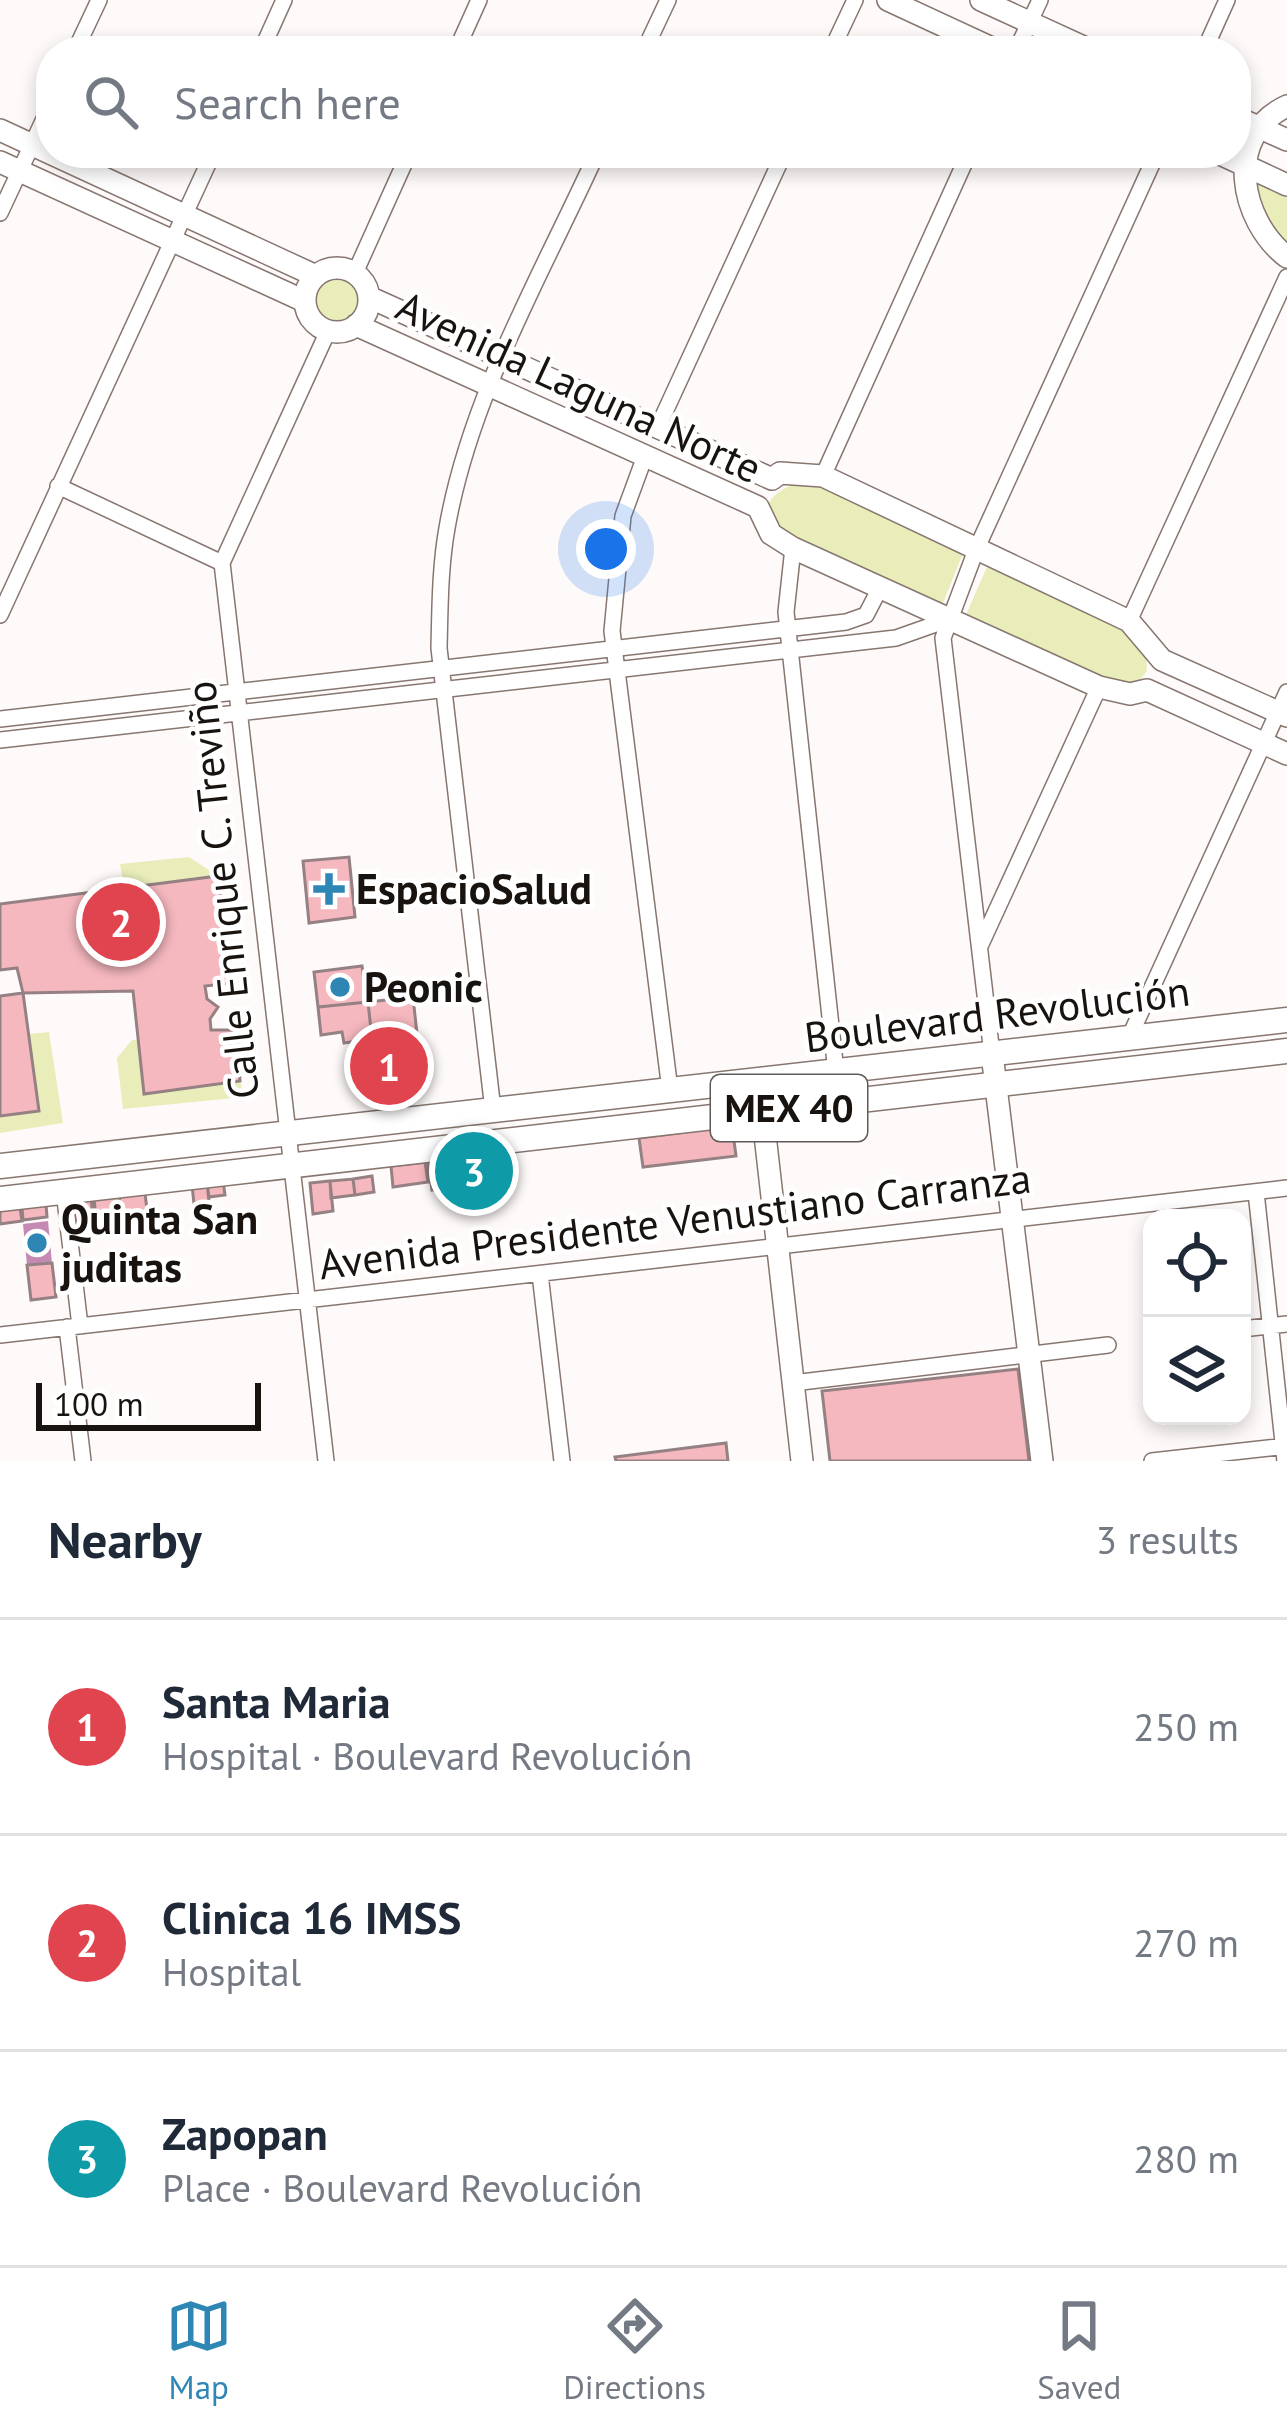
<!DOCTYPE html>
<html lang="en">
<head>
<meta charset="utf-8">
<style>
  body { margin:0; font-family:"PT Sans",sans-serif; background:#f2f2f3; color:#1f2937 }
  .controls { position:absolute; right:36px; bottom:36px; display:grid; overflow:hidden; border-radius:24px; box-shadow:0 6px 18px #0003 }
  .controls button { width:108px; height:108px; display:grid; place-items:center; padding:0; border:0; border-bottom:3px solid #e0e1e3; background:#fff; color:#1f2937; font:60px sans-serif }
  .scale { position:absolute; left:36px; bottom:30px; width:225px; box-sizing:border-box; padding-left:12px; border:6px solid #191310; border-top:0; font-size:33px; line-height:42px; white-space:nowrap; color:#191310; -webkit-text-stroke:9px #fff; paint-order:stroke }
  .you { position:absolute; left:606px; top:549px; width:42px; height:42px; margin:-30px; border:9px solid #fff; border-radius:50%; background:#1a73e8; box-shadow:0 0 0 18px #1a73e833 }
  .badge { display:grid; place-items:center; width:78px; height:78px; border-radius:50%; background:#2e86b5; color:#fff; font-size:39px; font-weight:700 }
  .pin { position:absolute; translate:-50% -50%; border:6px solid #fff; box-shadow:0 3px 12px #0006 }
  .list { margin:0; padding:0; list-style:none }
  h2 { display:flex; justify-content:space-between; align-items:center; height:156px; margin:0; padding:0 48px; font-size:51px }
  h2 small { font-size:39px; font-weight:400; color:#747a83 }
  .list li { display:grid; grid-template-columns:78px 1fr auto; gap:36px; align-items:center; box-sizing:border-box; height:216px; padding:0 48px; border-top:3px solid #e0e1e3 }
  .list b { display:block; font-size:45px; white-space:nowrap }
  .list p { margin:0; font-size:39px; white-space:nowrap; color:#747a83 }
  .list em { font-size:39px; font-style:normal; color:#747a83 }
  .icon { flex:none; width:66px; height:66px; fill:none; stroke:currentColor; stroke-width:2; stroke-linecap:round; stroke-linejoin:round }
  .map { position:relative; flex:none; width:1287px; height:1461px; overflow:hidden }
  .search { position:absolute; background:#fff; box-shadow:0 6px 18px #0003; left:36px; right:36px; top:36px; height:132px; display:flex; align-items:center; gap:30px; box-sizing:border-box; padding:0 42px; border-radius:48px; color:#747a83; font-size:45px }
  .sheet { height:804px; background:#fff }
  nav { display:flex; justify-content:space-around; align-items:center; box-sizing:border-box; height:168px; border-top:3px solid #e0e1e3; background:#fff; font-size:33px; color:#747a83 }
  nav a { display:grid; justify-items:center; gap:6px }
  nav .on { color:#2e86b5 }
  .map>svg:first-child { display:block }
</style>
</head>
<body>
<div class="map">
<svg width="1287" height="1461" viewBox="0 0 1287 1461">
  <rect width="100%" height="100%" fill="#fefaf9"/>
  <path fill="#e8edba" d="M1251,182l36,16v48l-20,-16z
    M316 300a22 22 0 1 1 44 0a22 22 0 1 1-44 0Z
    M794,484h19l150,69 -24,60c-28,-12 -246,-87 -145,-129z
    M987,567l146,67 13,21 1,16 -11,14 -15,4 -159,-65z
    M189,857l29,19 -94,12 -4,-24z
    M49,1032l14,91 -63,10v-17l39,-5 -10,-77z
    M132,1040h6l7,53 95,-12 4,16 -121,12 -6,-51z"/>
  <path fill="#c48ab4" d="M48,1221l4,42 -25,2 -4,-41z"/>
  <path fill="#f6b8bf" stroke="#958183" stroke-width="3" d="M349,857l6,60 -46,6 -6,-62z
    M218,876l14,107 -27,3 2,13 11,8 -8,12 1,11h26l3,51 -96,13 -11,-103 -110,2 -6,-25 -17,2v-66z
    M362,966l6,36 -50,5 -4,-35z
    M23,993l16,118 -39,5v-120z
    M413,997l4,37 -45,5 -4,-37z
    M368,1002l4,37 -28,4 -2,-11 -21,3 -3,-28z
    M417,1034l7,56 -63,8 -7,-56z
    M732,1126l4,30 -93,11 -4,-29z
    M498,1154l3,29 -51,5 -4,-29z
    M446,1159l4,29 -18,2 -4,-29z
    M425,1162l3,20 -35,5 -2,-21z
    M372,1176l2,16 -19,3 -2,-16z
    M353,1179l2,16 -24,3 -1,-17z
    M223,1181l2,14 -16,2 -2,-14z
    M330,1181l3,30 -20,3 -3,-31z
    M207,1183l2,19 -15,2 -2,-19z
    M145,1193l2,17 -26,3 -2,-17z
    M116,1196l2,19 -22,2 -2,-18z
    M91,1197l2,21 -24,4 -3,-22z
    M46,1204l1,13 -24,3 -1,-13z
    M20,1208l2,13 -22,3v-14z
    M52,1263l4,34 -25,3 -4,-35z
    M1018,1369l11,92h-199l-8,-70z
    M726,1443l2,18h-112l-1,-4z"/>
  <g fill="none" stroke-linecap="round" stroke-linejoin="round">
    <g stroke="#87766f" stroke-width="18">
      <path id="street" d="M75,51l24,-51
        M261,51l23,-51
        M456,51l23,-51
        M644,51l24,-51
        M831,51l24,-51
        M1016,51l24,-51
        M1204,51l23,-51
        M0,213l51,-109
        M355,273l54,-120
        M658,427l126,-274
        M645,456l-22,60 -11,115 58,459
        M823,476l146,-323
        M58,486l164,77
        M793,548l-7,64 50,460
        M0,615l213,-462
        M1129,621l158,-344
        M0,719l846,-97 20,-7 14,-27
        M0,740l896,-102 54,-19
        M981,944l118,-257
        M1129,1038l158,-346
        M992,1054l-49,-416 33,-88 181,-397
        M493,1110l-54,-462c1,-40 1,-81 8,-120 23,-132 95,-254 150,-375
        M64,1191l16,135
        M1256,1192l29,269
        M540,1274l22,187
        M67,1327l16,134
        M1242,1329l45,-5
        M0,1335l1287,-147
        M793,1383l315,-38
        M326,1461l-104,-898 106,-232
        M1152,1461l135,-15"/>
    </g>
    <g stroke="#87766f" stroke-width="24">
      <path id="secondary" d="M888,0l110,51
        M981,0l111,51
        M1287,106c-64,30 -47,115 0,151
        M1236,117l51,23
        M0,130l316,146
        M1218,153l69,32
        M0,162l302,138
        M305 300a32 32 0 1 1 64 0a32 32 0 1 1-64 0Z
        M371,298l401,181 8,-6 43,3 306,145 33,39 125,56
        M356,325l402,182 13,27 22,14 306,139 31,7 17,-4 140,64
        M992,1054l50,407
        M759,1082l43,379"/>
    </g>
    <g stroke="#87766f" stroke-width="27">
      <path id="primary" d="M0,1166l1287,-146
        M0,1199l1287,-148"/>
    </g>
    <use href="#street" stroke="#fff" stroke-width="15"/>
    <use href="#secondary" stroke="#fff" stroke-width="21"/>
    <use href="#primary" stroke="#fff" stroke-width="24"/>
  </g>
  <g fill="#2e86b5" stroke="#fff" stroke-width="4.5">
    <path d="M323 871h12v12h12v12h-12v12h-12v-12h-12v-12h12z"/>
    <circle cx="340" cy="987" r="12"/>
    <circle cx="37" cy="1243" r="12"/>
  </g>
  <g text-anchor="middle" stroke-width="9" stroke-linejoin="round" paint-order="stroke">
    <rect fill="#fff" stroke="#5e5a58" stroke-width="3" x="711" y="1075" width="156" height="66" rx="9"/>
    <g font-size="39" font-weight="bold" fill="#191310">
      <text x="789" y="1122">MEX 40</text>
    </g>
    <g font-size="42" fill="#191310" stroke="#fff">
      <text transform="translate(579 387) rotate(25)" y="15">Avenida Laguna Norte</text>
      <text transform="translate(222 890) rotate(-96)" y="15">Calle Enrique C. Treviño</text>
      <text transform="translate(997 1014) rotate(-7)" y="15">Boulevard Revolución</text>
      <text transform="translate(675 1221) rotate(-7)" y="15">Avenida Presidente Venustiano Carranza</text>
    </g>
    <g font-size="42" font-weight="bold" fill="#191310" stroke="#fff" text-anchor="start">
      <text x="356" y="904">EspacioSalud</text>
      <text x="364" y="1002">Peonic</text>
      <text x="61" y="1234">Quinta San<tspan x="61" dy="48">juditas</tspan></text>
    </g>
  </g>
</svg>
<div class="controls">
<button><svg class="icon" aria-label="locate" viewBox="0 0 24 24"><circle cx="12" cy="12" r="6"/><path d="M12 2v4M12 18v4M2 12h4M18 12h4"/></svg></button>
<button><svg class="icon" aria-label="layers" viewBox="0 0 24 24"><path d="M12 4l9 5-9 5-9-5zM3 14l9 5 9-5"/></svg></button>
</div>
<div class="scale">100 m</div>
<div class="you"></div>
<div class="pin badge" style="left:389px;top:1066px;background:#e0444e">1</div>
<div class="pin badge" style="left:121px;top:922px;background:#e0444e">2</div>
<div class="pin badge" style="left:474px;top:1171px;background:#0f9aa8">3</div>
<div class="search"><svg class="icon" aria-label="search" viewBox="0 0 24 24"><circle cx="10" cy="10" r="6"/><path d="M15 15l6 6"/></svg>Search here</div>
</div>
<section class="sheet">
<h2>Nearby<small>3 results</small></h2>
<ul class="list">
<li><span class="badge" style="background:#e0444e">1</span><div><b>Santa Maria</b><p>Hospital · Boulevard Revolución</p></div><em>250 m</em></li>
<li><span class="badge" style="background:#e0444e">2</span><div><b>Clinica 16 IMSS</b><p>Hospital</p></div><em>270 m</em></li>
<li><span class="badge" style="background:#0f9aa8">3</span><div><b>Zapopan</b><p>Place · Boulevard Revolución</p></div><em>280 m</em></li>
</ul>
</section>
<nav>
<a class="on"><svg class="icon" aria-label="map" viewBox="0 0 24 24"><path d="M3 6l6-2 6 2 6-2v14l-6 2-6-2-6 2zM9 4v14M15 6v14"/></svg>Map</a>
<a><svg class="icon" aria-label="directions" viewBox="0 0 24 24"><path d="M12 3l9 9-9 9-9-9zM9 14v-3h6M13 9l2 2-2 2"/></svg>Directions</a>
<a><svg class="icon" aria-label="saved" viewBox="0 0 24 24"><path d="M7 4h10v16l-5-4-5 4z"/></svg>Saved</a>
</nav>
</body>
</html>
